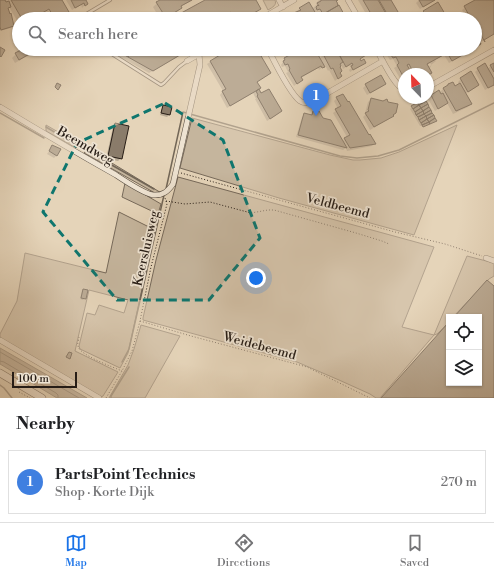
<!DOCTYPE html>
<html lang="en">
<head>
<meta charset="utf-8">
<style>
  body { margin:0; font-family:"Libre Bodoni",serif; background:#f6f6f6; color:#202124 }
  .controls { position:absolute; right:12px; bottom:12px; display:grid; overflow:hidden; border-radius:0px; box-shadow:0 1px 3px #0004 }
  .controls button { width:36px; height:36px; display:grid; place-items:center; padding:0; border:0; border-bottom:1px solid #e0e0e0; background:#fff; color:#202124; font:20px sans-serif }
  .compass { position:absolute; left:398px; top:68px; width:36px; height:36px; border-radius:50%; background:#fff; box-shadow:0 1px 3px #0004; rotate:337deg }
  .scale { position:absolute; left:12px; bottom:10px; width:65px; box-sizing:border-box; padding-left:4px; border:2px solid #271d16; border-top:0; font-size:11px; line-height:14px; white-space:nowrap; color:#271d16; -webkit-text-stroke:3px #eee3d2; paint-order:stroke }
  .you { position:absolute; left:256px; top:278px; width:14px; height:14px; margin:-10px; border:3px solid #fff; border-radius:50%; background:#1a73e8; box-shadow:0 0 0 6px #1a73e833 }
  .badge { display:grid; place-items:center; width:26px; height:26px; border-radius:50%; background:#1a73e8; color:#fff; font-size:13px; font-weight:700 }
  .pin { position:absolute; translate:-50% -33px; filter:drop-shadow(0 1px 2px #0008) }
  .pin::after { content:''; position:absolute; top:21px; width:14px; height:12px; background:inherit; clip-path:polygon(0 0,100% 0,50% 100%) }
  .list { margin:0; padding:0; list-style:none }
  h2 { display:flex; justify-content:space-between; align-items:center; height:52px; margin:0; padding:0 16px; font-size:17px }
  h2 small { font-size:13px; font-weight:400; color:#757577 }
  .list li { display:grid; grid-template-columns:26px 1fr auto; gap:12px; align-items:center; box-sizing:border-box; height:64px; margin:0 8px 8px; padding:0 8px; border:1px solid #e0e0e0; border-radius:0px }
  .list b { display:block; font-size:15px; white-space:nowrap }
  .list p { margin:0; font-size:13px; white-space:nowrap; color:#757577 }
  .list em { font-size:13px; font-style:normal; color:#757577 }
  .icon { flex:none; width:22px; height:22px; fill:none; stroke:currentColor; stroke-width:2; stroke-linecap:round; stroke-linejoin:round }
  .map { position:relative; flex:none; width:494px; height:398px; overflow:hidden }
  .search { position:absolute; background:#fff; box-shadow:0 1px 3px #0004; left:12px; right:12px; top:12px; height:44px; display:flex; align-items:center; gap:10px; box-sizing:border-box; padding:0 14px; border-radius:22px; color:#757577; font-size:15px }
  .sheet { height:124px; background:#fff }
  nav { display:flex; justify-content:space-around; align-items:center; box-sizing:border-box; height:56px; border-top:1px solid #e0e0e0; background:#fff; font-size:11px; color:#757577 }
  nav a { display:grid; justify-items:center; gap:2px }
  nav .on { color:#1a73e8 }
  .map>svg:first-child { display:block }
</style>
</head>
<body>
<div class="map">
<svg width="494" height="398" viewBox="0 0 494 398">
  <rect width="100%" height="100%" fill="#e5d4b9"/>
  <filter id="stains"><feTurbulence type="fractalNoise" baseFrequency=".005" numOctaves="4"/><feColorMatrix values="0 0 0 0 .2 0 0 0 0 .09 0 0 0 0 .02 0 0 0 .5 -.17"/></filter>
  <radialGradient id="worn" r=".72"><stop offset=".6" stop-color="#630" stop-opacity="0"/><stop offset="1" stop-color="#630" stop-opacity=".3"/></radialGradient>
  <path fill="#c5b59d" stroke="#76695a" d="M263,0h12c2,5 -2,7 -7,10z
    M192,118l138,37 23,5h7l21,-2 18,-6 58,-27 -43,110 -135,-37 -99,-30z
    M46,125l33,19 -3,4 -30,-17z
    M87,148l76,46 -1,3 -78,-44z
    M178,177l256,70 -32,80 32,8 33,-79 27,7v13l-5,3 -36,38h-4v5l-12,12 -3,1 -54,63h-4l-6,-4 -31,-14 -42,-18 -154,-42v-2l13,-58z
    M125,183l36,21 -3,10 -36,-17z
    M119,212l36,18 -27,123 -8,15 -40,-19 -1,-3 8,-33 8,2 4,-10 25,8 4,-13 -39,-10 -14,61 43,21 -15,24 -2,1 -101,-58v-5l17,-33 8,-48 81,20z
    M141,325l39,11 -35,62h-36l19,-33 6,-16z"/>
  <path fill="#a49682" stroke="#726657" d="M0,348l87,50h-30l-57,-34z"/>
  <path fill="#0003" fill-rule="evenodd" d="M0,0h61l6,12 -4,4 1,3h-15l-4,-7 -11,7h-15v5l-10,-17 -2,2 6,17 -2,2 -11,3z
    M66,0h19l1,4 -4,4 -1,-3 -9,5z
    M160,0h33l-13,7 1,1 -4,4 -5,3 -4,4h-8l-7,-12z
    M207,0h48l4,9 -2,3 -13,7h-13l-3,-4 -5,2 1,2h-50z
    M319,0h18l-2,2 2,1 1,4 7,12h-24l3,-4 -6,3v1h-32l12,-7 -1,-1 3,-3 12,1 5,-5 -1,-1z
    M358,0h32l8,19h-29z
    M419,0h17l-16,9 -4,-6z
    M475,0h19v34l-15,9 1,1 -5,4v-29h-8l-5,-9z
    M424,11l23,8h-27l3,-2 -2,-3z
    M25,49h15l-25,14 -3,-5 4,-4z
    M106,49h39l7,4 8,-4h16l3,6 -3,3 -27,15z
    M179,49h12l-9,5z
    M232,49h24l14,24 -3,3 -11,6 2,8 3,5 20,16 -3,3 -11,7 -12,-22h1l-3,-6 -26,15 -7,-13 3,-4 -16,-27 3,-2z
    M276,49h10l-8,5z
    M300,49h24l-8,5 3,5 4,-4 6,-3 -2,-3h17l-7,4 2,2 12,-6 8,10 3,6 -12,7 -1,-2 2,-2 -2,-3 -6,4 -2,-4 -3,2 1,6 2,3 -6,5 -6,-11 -1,1 -3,-6 -6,5 -1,-2 -17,10 1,2 -8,6 -8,-13 2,-1 -3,-6 -3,1 -1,-2 4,-6 15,-9z
    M383,49h80l2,4 -3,3 -13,7 -5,-8 -9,5 1,1 -5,4v1l-1,2 2,4 -4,3v-1h-24v9l-2,-1 -8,-14 3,-2 -4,-7 -3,1zM430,63l2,2 -4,2 -1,-2z
    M465,49h9l-7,4z
    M494,64v21l-9,5 -10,-18 3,-3 7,-4 2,4z
    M461,79l17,6 -3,3 -10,6 6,10 -3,3 -15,7 -6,-11 -12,8 -7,-12 3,-3 7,-4 1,1 4,-4 9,-6 3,5 5,-3 -2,-3z
    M385,84l-3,3 -15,8 -4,-7 3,-3z
    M337,98l37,46 -2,2 -25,5 -1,-3 -3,2 -47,-13 6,-20 3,-3 5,1 3,-3 10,7 19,22 5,-4 -14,-24 5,-4 -4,-8z
    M371,99l24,14 -5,5 -20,12 -7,-13 3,-3 -1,-1 3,-11z
    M163,106l8,2 -2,7 -2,2 -7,-2 2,-7z
    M412,107l22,15 -11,5 -1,-1h-2l-10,-17z
    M116,124l5,34 -3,3 -12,-2 7,-32z
    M53,146l4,9 -3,3 -7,-4z
    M83,290l2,8 -2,2 -3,-1 2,-8z"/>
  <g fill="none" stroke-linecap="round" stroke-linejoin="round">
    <path stroke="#665a4c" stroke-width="1" d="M0,352l79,46
      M0,361l4,1 52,31 2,2v3"/>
    <path stroke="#726657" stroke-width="1.5" d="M0,113l44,25
      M46,127l30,18
      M87,151l67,38
      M166,189l17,-77 157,44 17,2 21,-2 21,-6 95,-47
      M122,362l7,-13 35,-154
      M0,385l4,3 8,10
      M111,398v-2l18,-29"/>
  </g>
  <path fill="#8a7c6b" stroke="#271d16" d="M0,0h5l1,2 3,-1 2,6 -3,1 2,6 1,-1 3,13 -13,4 -1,-3z
    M11,0h51l7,12 -6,3 2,4h-10l-6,-10 -17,10h-10z
    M71,0h15l2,4 -3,2 -1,-3 -9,5z
    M160,0h32l-11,6 1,2 -10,6 1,1 -2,2 -1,-2 -4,3 -10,-16z
    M205,0h51l5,9 -18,10h-8l-4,-7 -7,5 1,2h-53l11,-7z
    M321,0h17l-2,1 1,1 1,4 1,-1 -16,9 -3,-5 -3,1 -1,-3 2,-2 1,1 -2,-3 4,-2z
    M363,0h15l11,19h-15z
    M379,0h12l10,17 -3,2h-8z
    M419,0h16l-12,7z
    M475,0h19v34l-10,6 1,2 -10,-17v-6h-4l-7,-13z
    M309,2l10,17h-34l6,-5 10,-4 -2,-2z
    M438,2l10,17h-33l3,-2 1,2 7,-5 -3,-3z
    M339,5l7,13v1h-19l-3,-5z
    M475,34l6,10 -6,4z
    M0,47l5,3 -4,7 -1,-1z
    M23,49h15l-19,11 -4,-7z
    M114,49h18l-4,8z
    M132,49h15l5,3 6,-3h19l3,6 -27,16 -25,-14z
    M230,49h27l14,24 -14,9 4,6 -31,18 -8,-15 4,-2 -16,-28z
    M301,49h23l-7,4 8,14 -3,1 -1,-2 -20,11 2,3 -6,4 -8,-14 1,-1 -2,-5 -3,1 -2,-4 2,-1 -1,-2z
    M331,49h5l7,13 -3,2 1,2 -1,1 2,4 -2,2 2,3 -4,3 -5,-11 -2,1 -8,-15z
    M348,49h4l4,6 8,-5 2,5 -6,4 1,2 3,-2 2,4 -13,7 -2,-4 2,-1 -1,-2 -6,4 -7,-13z
    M387,49h58l2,4 -20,11 5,9 -4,2v-1h-14l-5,-10 -2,1 5,9h-8v4l-7,-13 2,-2 -3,-6 -3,1z
    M445,49h19l2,4 -14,8z
    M485,63l9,16v6l-6,3 -11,-20z
    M494,63v9l-4,-7z
    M471,71l8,14 -11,7 -8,-14z
    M381,75l5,9 -16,9 -5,-9z
    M453,82l2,4 5,-3 12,21 -16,7 -13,-23 5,-3v-1z
    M57,83l4,2 -3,5 -3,-3z
    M259,89l2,4 8,-4 13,22 -12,8 -13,-23 1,-1 -2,-4z
    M439,90l2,4 2,-1 5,10 -10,6 -7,-14z
    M343,94l5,8 1,-1 20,34 1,-1 6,10 -26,4 -6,-10 6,-3 -15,-26 6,-3 -5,-9z
    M371,98l12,3 4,-2 1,3 10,2 -2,9 -3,2 1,1 -20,11 -9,-14 4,-2 -1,-1z
    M424,99l2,2 -7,4 -1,-3z
    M426,101l2,3 -7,4 -2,-3z
    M418,102l1,3 -6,4 -2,-3z
    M428,104l1,3 -6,4 -2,-3z
    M163,105l9,2 -2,8 -9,-2z
    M419,105l2,3 -6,4 -2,-3z
    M429,107l2,3 -7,4 -1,-3z
    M421,108l2,3 -7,4 -1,-3z
    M431,110l1,3 -6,3 -2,-2z
    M313,111l4,1 2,-1 4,7 8,2 16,28 -49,-13 6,-22 8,2z
    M423,111l1,3 -6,3 -2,-2z
    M432,113l2,2 -7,4 -1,-3z
    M424,114l2,2 -7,4 -1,-3z
    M434,115l1,3 -6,4 -2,-3z
    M426,116l1,3 -6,4 -2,-3z
    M435,118l2,3 -7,3 -1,-2z
    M427,119l2,3 -7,3 -1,-2z
    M429,122l1,2 -7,3 -1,-2z
    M115,123l14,3 -7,33 -14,-3z
    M52,145l9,4 -4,7 -8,-5z
    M487,280l7,6v112h-113l68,-76v61h30v-66h-25z
    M83,289l5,1 -2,9 -5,-1z
    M69,352l3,1 -2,6 -4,-2z"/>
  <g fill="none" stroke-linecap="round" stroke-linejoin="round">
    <g stroke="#564b3f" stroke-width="4">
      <path id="service" d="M78,19l32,-19
        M104,49l57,36 3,-2 15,-16 8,-6"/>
    </g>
    <g stroke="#564b3f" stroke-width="6">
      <path id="minor" d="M279,0l4,7
        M348,0l11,19
        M261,19l33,-19
        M268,49c6,12 22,45 32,52 3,2 8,2 12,1l71,-41
        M376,49c7,11 17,35 28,41
        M187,61l21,-12
        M428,87l66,-37
        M0,107c38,23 77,46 116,68 9,6 27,18 37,20 10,1 15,-4 20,-11l27,-119 -1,-11
        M486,258l8,3
        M0,340l99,58"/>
    </g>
    <g stroke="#271d16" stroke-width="8">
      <path id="secondary" d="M0,373l42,25"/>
    </g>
    <path stroke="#271d16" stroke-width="1" stroke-dasharray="1 2" stroke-linecap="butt" d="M181,173l214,59 50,12 37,12
      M166,201l19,3 25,-2 41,11 17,-3h6l82,23 26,8 7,3
      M140,321l51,15 116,31 63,31
      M79,337c0,2 -2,7 -1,9 1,9 35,21 44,25
      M19,392l11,6
      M106,398l16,-27 10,-20 8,-30 11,-54 16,-63 -2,-6"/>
    <use href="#service" stroke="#eee3d2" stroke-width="2.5"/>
    <use href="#minor" stroke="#eee3d2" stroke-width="5"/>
    <use href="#secondary" stroke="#eee3d2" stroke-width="7"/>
  </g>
  <path d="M0 0H494V398H0ZM165,103l58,37 37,98 -51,62h-92l-74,-88 34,-69z" fill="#e5d4b9" fill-opacity=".55" fill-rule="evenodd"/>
  <path fill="none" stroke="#0f766e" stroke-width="3" stroke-dasharray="8 5" stroke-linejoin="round" d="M165,103l58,37 37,98 -51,62h-92l-74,-88 34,-69z"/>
  <g text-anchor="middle" stroke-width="3.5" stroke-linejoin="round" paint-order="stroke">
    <g font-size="13" fill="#271d16" stroke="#eee3d2">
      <text transform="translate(86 145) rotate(30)" y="5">Beemdweg</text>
      <text transform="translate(338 205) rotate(15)" y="5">Veldbeemd</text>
      <text transform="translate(145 248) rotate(-77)" y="5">Keersluisweg</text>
      <text transform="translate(260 345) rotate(15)" y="5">Weidebeemd</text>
    </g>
  </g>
  <rect width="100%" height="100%" filter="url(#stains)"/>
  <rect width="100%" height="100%" fill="url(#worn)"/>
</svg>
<div class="controls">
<button><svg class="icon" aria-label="locate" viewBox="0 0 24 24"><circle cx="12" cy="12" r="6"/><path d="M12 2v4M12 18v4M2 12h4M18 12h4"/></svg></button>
<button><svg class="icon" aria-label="layers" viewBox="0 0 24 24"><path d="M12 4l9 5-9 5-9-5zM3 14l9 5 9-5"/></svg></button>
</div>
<svg class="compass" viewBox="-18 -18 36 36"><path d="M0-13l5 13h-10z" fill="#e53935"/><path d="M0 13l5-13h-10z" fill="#757577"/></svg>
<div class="scale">100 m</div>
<div class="you"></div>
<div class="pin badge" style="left:316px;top:116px;background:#3f7fe0">1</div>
<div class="search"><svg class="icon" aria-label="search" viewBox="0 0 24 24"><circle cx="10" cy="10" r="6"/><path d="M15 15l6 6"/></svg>Search here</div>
</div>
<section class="sheet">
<h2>Nearby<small></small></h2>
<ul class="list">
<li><span class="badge" style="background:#3f7fe0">1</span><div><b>PartsPoint Technics</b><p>Shop · Korte Dijk</p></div><em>270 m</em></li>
</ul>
</section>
<nav>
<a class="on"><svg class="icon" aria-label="map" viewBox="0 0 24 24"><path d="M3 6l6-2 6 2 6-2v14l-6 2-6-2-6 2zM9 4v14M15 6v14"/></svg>Map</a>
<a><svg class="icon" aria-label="directions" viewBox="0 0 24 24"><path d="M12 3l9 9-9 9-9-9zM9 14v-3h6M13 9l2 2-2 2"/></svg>Directions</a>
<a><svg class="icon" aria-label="saved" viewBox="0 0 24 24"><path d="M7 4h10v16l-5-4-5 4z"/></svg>Saved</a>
</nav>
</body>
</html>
